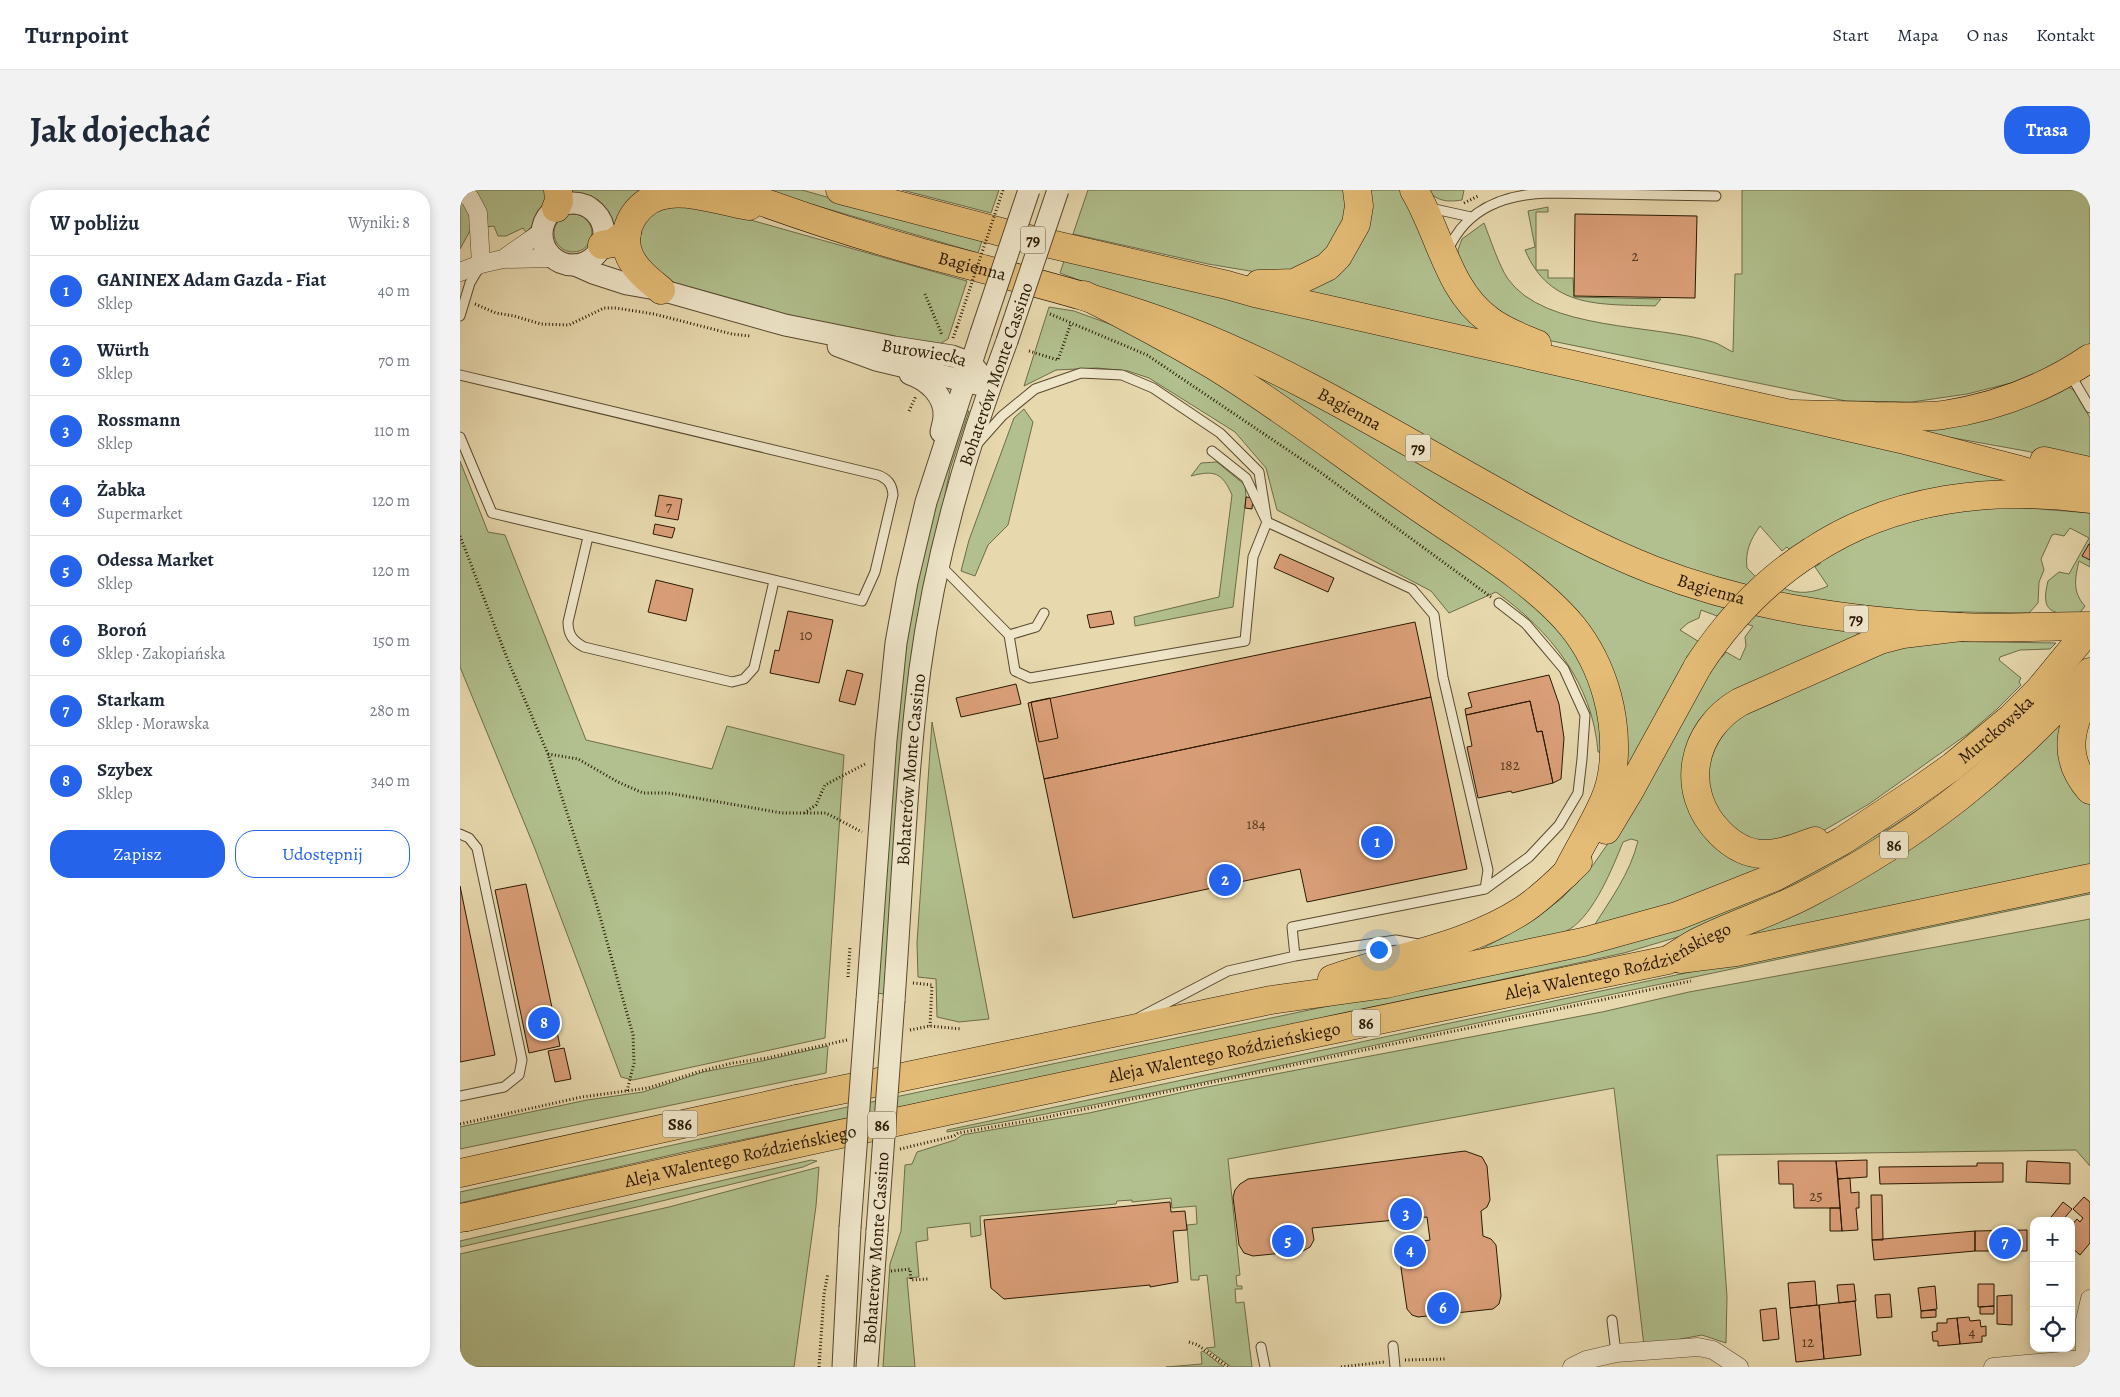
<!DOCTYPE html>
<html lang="pl">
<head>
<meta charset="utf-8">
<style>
  body { margin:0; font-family:Alegreya,serif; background:#f2f2f3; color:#1f2937 }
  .controls { position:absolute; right:15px; bottom:15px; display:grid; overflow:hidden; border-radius:10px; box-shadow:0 2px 12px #0003 }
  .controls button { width:45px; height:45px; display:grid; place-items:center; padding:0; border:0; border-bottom:1px solid #e0e1e3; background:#fff; color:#1f2937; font:25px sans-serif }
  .you { position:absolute; left:918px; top:759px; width:18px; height:18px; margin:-12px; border:4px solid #fff; border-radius:50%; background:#1a73e8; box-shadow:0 0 0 8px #1a73e833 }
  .badge { display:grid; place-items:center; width:32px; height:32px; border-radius:50%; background:#2563eb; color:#fff; font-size:16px; font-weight:700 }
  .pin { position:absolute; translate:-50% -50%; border:2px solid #fff; box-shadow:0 1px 5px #0006 }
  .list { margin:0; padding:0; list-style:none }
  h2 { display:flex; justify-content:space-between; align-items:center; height:65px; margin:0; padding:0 20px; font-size:21px }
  h2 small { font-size:16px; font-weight:400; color:#747a83 }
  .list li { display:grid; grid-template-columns:32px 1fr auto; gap:15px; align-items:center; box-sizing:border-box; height:70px; padding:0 20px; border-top:1px solid #e0e1e3 }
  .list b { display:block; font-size:19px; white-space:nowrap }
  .list p { margin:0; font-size:16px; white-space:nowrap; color:#747a83 }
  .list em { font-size:16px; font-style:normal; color:#747a83 }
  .actions { display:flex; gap:10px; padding:15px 20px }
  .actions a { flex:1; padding:11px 0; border:1px solid #2563eb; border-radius:20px; text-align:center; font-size:18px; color:#2563eb }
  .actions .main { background:#2563eb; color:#fff }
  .icon { flex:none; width:28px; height:28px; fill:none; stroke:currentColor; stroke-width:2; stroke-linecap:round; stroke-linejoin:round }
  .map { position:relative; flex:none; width:1630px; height:1177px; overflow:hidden; border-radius:20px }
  header { display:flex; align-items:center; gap:30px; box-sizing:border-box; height:70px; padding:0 25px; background:#fff; border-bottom:1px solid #e0e1e3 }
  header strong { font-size:24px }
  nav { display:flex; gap:28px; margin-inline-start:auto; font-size:18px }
  .intro { display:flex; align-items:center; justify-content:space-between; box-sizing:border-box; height:120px; padding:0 30px }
  h1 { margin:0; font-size:35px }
  .button { padding:12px 22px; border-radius:20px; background:#2563eb; color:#fff; font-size:18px; font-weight:700 }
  main { display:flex; gap:30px; padding:0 30px }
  aside { flex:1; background:#fff; border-radius:20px; box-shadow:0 2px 12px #0003 }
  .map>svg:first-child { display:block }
</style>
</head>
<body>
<header>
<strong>Turnpoint</strong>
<nav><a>Start</a><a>Mapa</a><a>O nas</a><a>Kontakt</a></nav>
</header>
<div class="intro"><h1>Jak dojechać</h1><a class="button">Trasa</a></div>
<main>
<aside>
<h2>W pobliżu<small>Wyniki: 8</small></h2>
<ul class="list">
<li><span class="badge">1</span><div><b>GANINEX Adam Gazda - Fiat</b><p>Sklep</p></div><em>40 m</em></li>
<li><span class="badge">2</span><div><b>Würth</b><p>Sklep</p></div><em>70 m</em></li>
<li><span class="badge">3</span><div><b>Rossmann</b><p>Sklep</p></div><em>110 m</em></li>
<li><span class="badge">4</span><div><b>Żabka</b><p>Supermarket</p></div><em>120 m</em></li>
<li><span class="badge">5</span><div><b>Odessa Market</b><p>Sklep</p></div><em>120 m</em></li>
<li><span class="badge">6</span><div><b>Boroń</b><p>Sklep · Zakopiańska</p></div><em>150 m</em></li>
<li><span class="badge">7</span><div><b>Starkam</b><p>Sklep · Morawska</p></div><em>280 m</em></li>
<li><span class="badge">8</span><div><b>Szybex</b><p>Sklep</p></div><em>340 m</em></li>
</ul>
<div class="actions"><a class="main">Zapisz</a><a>Udostępnij</a></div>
</aside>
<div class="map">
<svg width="1630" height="1177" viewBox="0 0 1630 1177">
  <rect width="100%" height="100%" fill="#e7d8ad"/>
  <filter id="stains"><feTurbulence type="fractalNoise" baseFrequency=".004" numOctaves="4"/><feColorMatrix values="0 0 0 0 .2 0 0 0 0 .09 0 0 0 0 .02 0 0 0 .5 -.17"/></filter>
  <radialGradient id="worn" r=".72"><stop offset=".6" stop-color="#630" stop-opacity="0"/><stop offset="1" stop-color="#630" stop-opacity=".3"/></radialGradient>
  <path fill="#b1c08e" stroke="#6d6c48" d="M0,0h91l-13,30 -12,12 -3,-4 -17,8h-8l-4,-10 -23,3 -11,20z
    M110,0h78l-38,43c-2,-22 -15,-36 -38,-38z
    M303,0h39l180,51 -4,12z
    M442,0h97l-8,23z
    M628,0h259l1,5 -8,42 -28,28 -44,9 -60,-10 -135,-30z
    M907,0h37l81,142 -182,-42z
    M968,0h36l-2,10c-13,2 -25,2 -34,-10z
    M1282,0h348v155l-27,17 -44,19 -52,13 -55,8 -66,-1 -177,-36 -122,-25 -67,-41 -20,-34 -2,-15 4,-11 22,-16c6,15 15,43 24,56 37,52 147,45 205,63 7,2 13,7 20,10l2,-78h7z
    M205,14l36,2 266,75 -19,58 -15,9 -112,-24 -152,-42 -30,-25 2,-35z
    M1088,17v5h-12v58h12v8h25l1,19 87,2 -6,7c-55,-2 -105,3 -130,-56l10,-3 -7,-36z
    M94 43a19 19 0 1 1 38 0a19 19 0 1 1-38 0Z
    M604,71l982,220 -254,71 -5,-5 -5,4 -22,-25c-10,14 -15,26 -13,42l9,9 -13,11 -104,-35 -458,-235 -121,-45z
    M589,117l25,4 91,33 267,184 118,89 43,64 12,72 -7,-1c-5,-68 -48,-122 -102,-160l-47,21 -18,-22 -154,-81 -11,-42 -31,-36 -86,-54 -21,-7 -31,-3 -41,2 -32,16z
    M775,174l492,241 -10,11 -16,-6 -2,8 -11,5 -8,7 21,13 -79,138 -19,-120z
    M1608,197l7,4 15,27v48l-64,-15 -95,-17 -14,-4z
    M564,219l9,13 -25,103 -20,20 -13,31 -14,-5 8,-31 45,-122z
    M505,221h4l-19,58 -12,63 -53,462 -9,-1 20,-271 9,-75 22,-115z
    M0,271l28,71 17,3 81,205 126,29 15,-43 117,29 -19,283 -192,42 -12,-3 -86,-228 -75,-182z
    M757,272l28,23 1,12 -13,110 -98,19 -1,-9 85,-20 13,-102c-10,-23 -18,-25 -41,-19l10,-13z
    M1529,315l101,8v54l-11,-6c-4,17 -7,31 6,45l-6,8c-27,0 -39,-1 -31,-33l11,-9 10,2 20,-36 -19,-10 -6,8 -9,-2 -3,1 -11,24 3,11 -5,12 -1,21 -9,10 -135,-2 -119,-16 8,-7c16,7 30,5 45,-2l-13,-19 6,-4 -3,-3 68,-34z
    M1297,423l112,17 -99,48 -85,96 80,92 -75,34 -98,29c18,-29 38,-55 46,-88l-7,-2 -8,3c-10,25 -29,72 -53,87 -22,13 -67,17 -93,22l29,-15 30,-18 26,-20 31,-33 21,-30 104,-180 4,2 4,-5 14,8 6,-14 -1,-9 8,-11 -7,-2z
    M1464,451l132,2 -6,6 -30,1 -20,7 -1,3 22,18 -2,4 2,3 -24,24 -28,24 -100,71 -53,31 -46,10 -32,-10 -27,-32 -5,-40 23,-42 130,-63z
    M472,532l57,297 -30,3 -22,-5 -1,-38 -18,-2 -1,-34z
    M1598,534l3,1 23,74 6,5v64l-344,68z
    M1521,578l-160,109 -140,59 -57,17 -391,85 -540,112 -233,53v-11l340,-75 614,-129 439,-140 40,-22z
    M1630,697v7c-192,40 -383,80 -575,121 -189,40 -376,84 -568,117v-2z
    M1630,729v247l-14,-16 -359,5 10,142 -1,46 -24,-8 -58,11 -30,-258 -386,71 12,116 -4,1 1,10h5v3h-7l1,14 8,-1 8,65h-21l-25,-19 9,-1 -8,-72 -8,1v4h-8l-4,-55 10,-1 -1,-18 -24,2 -1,-10 -39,4v-2l-15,1 -1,3 -136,12 1,19 -10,2 -1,-14 -43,5 1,12 -12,2 3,35 -12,1 8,89h-32l7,-103 11,-33 4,-66 7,-1 5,-12 38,-12 7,-5 127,-22 113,-25 400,-76 87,-20z
    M368,856l-2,27 -366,76v-22l127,-27 56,-8 60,-20 59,-11z
    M351,970l6,1 -14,6 -162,39 -181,41v-6z
    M359,977l-3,39 -22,161h-334v-113l209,-47z
    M743,1161l21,16h-58l36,-3 -1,-12z"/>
  <path fill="#da9f78" stroke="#291803" d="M1115,24l122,2 -2,82 -121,-2z
    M199,305l23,4 -4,21 -23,-4z
    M786,307l7,1 -1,11 -7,-1z
    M195,334l20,4 -3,10 -19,-4z
    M1629,354h1v16l-8,-4z
    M820,364l54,24 -6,14 -54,-24z
    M196,390l37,9 -7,32 -38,-9z
    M328,421l45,9 -14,63 -49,-10 5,-23 4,1z
    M651,421l3,13 -24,4 -3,-13z
    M955,432l16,75 -387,82 -16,-76z
    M387,480l16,4 -8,31 -16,-4z
    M1089,485l10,29 5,34 -3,41 -8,4 -11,-52 -5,1 -7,-31 -64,14 -1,-6 7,-2 -4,-14z
    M556,494l5,20 -60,13 -5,-19z
    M971,507l36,172 -160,33 -7,-33 -227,49 -29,-139z
    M590,508l8,40 -19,4 -8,-40z
    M1070,511l7,31 5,-1 11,52 -41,10 -1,-2 -33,7 -11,-51 5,-1 -6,-31z
    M66,694l34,162 -31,7 -34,-163z
    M0,696l35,169 -35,7z
    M104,858l7,31 -16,3 -7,-31z
    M1005,961l17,6 5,9 3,34 -3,7 -6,4 2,25 8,3 5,6 5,51 -2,8 -6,5 -75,8 -6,-2 -5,-6 -8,-55 1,-7 5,-3 25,-4 -3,-23 -115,11 2,12 -4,7 -7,4 -50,5 -9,-3 -5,-8 -6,-48 2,-7 5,-6 8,-5z
    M1407,970v17l-29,2 -2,-18z
    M1318,971h58l4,47h-46l-1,-24h-14z
    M1567,971l43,2v21l-44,-2z
    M1517,973h26v19l-123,2 -1,-17 98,-1z
    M1390,988l1,15 8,-1v16h-3l2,22 -16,1 -4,-52z
    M1411,1005h11l1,45h-11z
    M1624,1007l6,5v41l-10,12 -9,-8v-21l6,-7 3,3 3,-4 -10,-9z
    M710,1012l1,10 14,-1 2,19 -14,1 5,51 -28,5v-2l-146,14 -13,-11 -7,-68z
    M1603,1012l9,7 -10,12h-14z
    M1370,1018h10l2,23h-12z
    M1567,1040v21h-52v-20z
    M1515,1041v20l-101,9 -2,-20z
    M1355,1091l2,24 -27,3 -2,-25z
    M1394,1094l2,17 -17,2 -2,-18z
    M1518,1094h16v22l-16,1z
    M1475,1096l2,23 -16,2 -3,-23z
    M1430,1104l2,23 -15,1 -2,-23z
    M1552,1105v30l-15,-1v-28z
    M1395,1111l6,54 -37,4 -5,-54z
    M1359,1115l5,54 -28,3 -6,-54z
    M1534,1116v8h-14v-7z
    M1316,1118l3,31 -16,2 -3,-31z
    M1476,1120v7l-15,1v-7z
    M1509,1127l1,4 10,-1 1,7 5,-1v10h-4v6l-22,2 -3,-26z
    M1497,1128l3,26 -22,2v-5h-5l-1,-9 5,-1v-8h10v-4z"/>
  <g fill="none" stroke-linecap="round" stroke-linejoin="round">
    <g stroke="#58482e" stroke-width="11">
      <path id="service" d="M970,18l41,9
        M988,60c19,-43 58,-56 101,-57l167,3
        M0,126l10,-33 10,-17
        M1610,184l20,34
        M0,185l418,100c10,4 14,9 15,20l-18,77 -13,29 -370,-88 -32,-76
        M752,261l34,27 21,44 145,67 22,26 9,62 45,193 -3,19
        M128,347l-20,85c0,13 5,19 16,25l148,35 12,-3 10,-11 20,-87
        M481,376l68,69 6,36 15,7 215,-37 8,-84 14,-35 -8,-50 -39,-39 -67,-45 -31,-13 -41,-2 -46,16 -33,27 -24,27
        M549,445l27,-8 8,-14
        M0,644l9,4 8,10 45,212 -3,15 -15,12 -44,9
        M835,766l-3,-29 193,-38 44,-32 30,-32 19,-32 4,-34 3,-44 -21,-46 -38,-45 -27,-21
        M680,827l88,-46 67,-15 54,-9 47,-7 22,4
        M1152,1130l4,33
        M933,1156l2,21
        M801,1157l4,20"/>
    </g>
    <g stroke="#58482e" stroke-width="19">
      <path id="minor" d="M0,2l10,6 8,15 3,51
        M43,69l40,-28
        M0,82l21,-8 22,-5 51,-1
        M1112,1177l14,-7 30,-7 82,-6 15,3 26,17
        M1533,1177l91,-8
        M1625,1177v-47l5,-21"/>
    </g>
    <g stroke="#58482e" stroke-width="23">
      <g id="tertiary">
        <circle cx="113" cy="44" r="31"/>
        <path id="s1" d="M115,75l18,8 34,11 34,6 124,35 109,22 58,9 19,7 8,10"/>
        <path d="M378,156l38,14 101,24"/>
        <path d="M450,184c18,6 35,22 34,42 0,5 -2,11 -3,16"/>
        <path d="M407,810l19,-260 10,-97 11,-61 19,-80 55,-169"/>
        <path id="s2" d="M434,810c8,-110 12,-222 26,-331 15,-112 47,-223 87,-328"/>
        <path d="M383,1177l7,-139"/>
        <path d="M407,1177l10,-136"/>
      </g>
    </g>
    <g stroke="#291803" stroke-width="29">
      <g id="primary">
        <path id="s3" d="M270,0c64,24 128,45 193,63 89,24 179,45 265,78 108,42 208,105 309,161 51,29 102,57 156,78 98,38 202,52 306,57 44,2 88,-1 131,-1"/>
        <path d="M380,0l180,47 207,48 28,8 646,146 119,31 70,22"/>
        <path d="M954,0c26,43 33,99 75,130 14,11 31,17 48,24"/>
        <path d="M96,18l3,-7 -1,-11"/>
        <path d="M142,55l11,-2 14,-10"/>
        <path d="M799,94l35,-1 33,-16 11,-11 18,-32 3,-18 -2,-16"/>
        <path d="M201,100c-12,-10 -28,-22 -33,-38 -8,-28 13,-55 41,-58 24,-3 56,8 80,12"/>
        <path d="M1584,271l46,10"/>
      </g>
    </g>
    <g stroke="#291803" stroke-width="29">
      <g id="trunk">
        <path d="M624,105c44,22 87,45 129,70 70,43 135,94 202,140 50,35 120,76 157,121 17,21 28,44 35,69 9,33 11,75 -3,106 -11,25 -26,49 -38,73"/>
        <path d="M1335,224c26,1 53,1 79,2 23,0 46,2 69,-1 52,-8 103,-27 147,-57"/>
        <path d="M1352,361c82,-54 183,-65 278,-52"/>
        <path d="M1630,498c-19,36 -30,68 0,102"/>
        <path d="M1146,640l24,-40 68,-124"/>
        <path d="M1355,651c-17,6 -33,13 -51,13 -17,0 -32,-9 -44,-21 -41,-41 -29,-103 20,-131l140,-62 23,-6 58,-7"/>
        <path d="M1220,769l56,-7 354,-74"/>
        <path d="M872,789c63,-22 134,-32 191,-69 20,-13 37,-31 55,-48"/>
        <path id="s4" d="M337,909l474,-99 115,-16 30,-7 167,-35 94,-26 98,-39 34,-18 33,-18 83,-55 28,-20 58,-48 28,-28 51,-62"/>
        <path id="s5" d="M6,1027c400,-91 801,-174 1202,-257 12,-7 24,-16 36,-21 33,-16 68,-27 101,-44 113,-58 201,-128 285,-223"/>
      </g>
    </g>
    <g stroke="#291803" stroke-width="29">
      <path id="motorway" d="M0,983l337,-74
        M0,1028l6,-1"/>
    </g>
    <path stroke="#291803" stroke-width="3" stroke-dasharray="1 2.5" stroke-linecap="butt" d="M1004,13l14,-7
      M465,104l17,41
      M15,114l21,9 18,3 27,8 28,1 35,-17h12l38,6 78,20 18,2
      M590,124l97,41 169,114 175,128
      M493,148l4,-11
      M569,161l29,9 13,-37
      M449,221l7,-15
      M0,346l47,122 41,96 49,152 36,129 1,28 -7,28
      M88,564l30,5 40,23 25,11h25l114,20h44l36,19
      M344,623l12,-8 9,-20 42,-22
      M388,787l2,-31
      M453,793l19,2 -2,41
      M450,840l20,-4 31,3
      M0,934l122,-27 66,-9 53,-17 32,-8 34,-5 80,-18
      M440,959l54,-13 4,-3 80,-14 653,-138
      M431,1081l19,-2 1,11 17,-1
      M729,1152l9,3 30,22
      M945,1170l40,-1
      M359,1177l5,-73 4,-21
      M881,1177l43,-5"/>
    <use href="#service" stroke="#efe6ca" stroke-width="9"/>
    <use href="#minor" stroke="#efe6ca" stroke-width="18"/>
    <use href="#tertiary" stroke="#efe6ca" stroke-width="21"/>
    <use href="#primary" stroke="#e4bc76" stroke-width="28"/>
    <use href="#trunk" stroke="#e4bc76" stroke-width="28"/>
    <use href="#motorway" stroke="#e4bc76" stroke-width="28"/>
    <g stroke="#58482e" stroke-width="23" stroke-linecap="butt">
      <path id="tertiary-bridge" d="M521,143l48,-143
        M547,151l51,-151
        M390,1038l17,-228
        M417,1041l17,-231"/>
    </g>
    <g stroke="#291803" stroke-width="29" stroke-linecap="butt">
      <path id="trunk-bridge" d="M1238,476c30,-46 68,-86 114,-115"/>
    </g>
    <path stroke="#291803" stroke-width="3" stroke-dasharray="1 2.5" stroke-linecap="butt" d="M497,137l46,-137"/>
    <use href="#tertiary-bridge" stroke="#efe6ca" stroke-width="21"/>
    <use href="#trunk-bridge" stroke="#e4bc76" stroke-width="28"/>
  </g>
  <g text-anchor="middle" stroke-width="5" stroke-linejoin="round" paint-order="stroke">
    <g font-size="15" fill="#553a20">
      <text x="1175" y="71">2</text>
      <text x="209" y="322">7</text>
      <text x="346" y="450">10</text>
      <text x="1050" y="580">182</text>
      <text x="796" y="639">184</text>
      <text x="1356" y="1011">25</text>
      <text x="1512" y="1147">4</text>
      <text x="1348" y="1157">12</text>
    </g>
    <g fill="#efe6ca" stroke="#64563f" stroke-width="1">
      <rect x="560.5" y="36.5" width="25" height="27" rx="4"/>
      <rect x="945.5" y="244.5" width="25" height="27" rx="4"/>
      <rect x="1383.5" y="415.5" width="25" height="27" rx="4"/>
      <rect x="1420" y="641.5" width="28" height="27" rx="4"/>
      <rect x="892" y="819.5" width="28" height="27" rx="4"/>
      <rect x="202.5" y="920.5" width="35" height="27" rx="4"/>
      <rect x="408" y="921.5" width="28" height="27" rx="4"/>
    </g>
    <g font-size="16" font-weight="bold" fill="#291803">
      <text x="573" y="56">79</text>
      <text x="958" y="264">79</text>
      <text x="1396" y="435">79</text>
      <text x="1434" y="661">86</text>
      <text x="906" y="839">86</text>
      <text x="220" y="940">S86</text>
      <text x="422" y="941">86</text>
    </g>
    <g font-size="18" fill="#291803" stroke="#efe6ca">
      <text dy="6" stroke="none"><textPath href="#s3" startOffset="254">Bagienna</textPath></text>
      <text dy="6" stroke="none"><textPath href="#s1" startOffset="361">Burowiecka</textPath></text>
      <text transform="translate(536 184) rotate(-71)" y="6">Bohaterów Monte Cassino</text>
      <text dy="6" stroke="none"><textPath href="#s3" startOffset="659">Bagienna</textPath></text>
      <text dy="6" stroke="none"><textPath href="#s3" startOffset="1064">Bagienna</textPath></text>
      <text dy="6" stroke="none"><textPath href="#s4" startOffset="1271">Murckowska</textPath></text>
      <text dy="6" stroke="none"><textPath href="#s2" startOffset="231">Bohaterów Monte Cassino</textPath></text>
      <text dy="6" stroke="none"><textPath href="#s5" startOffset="1181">Aleja Walentego Roździeńskiego</textPath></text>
      <text dy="6" stroke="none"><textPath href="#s5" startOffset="776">Aleja Walentego Roździeńskiego</textPath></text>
      <text dy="6" stroke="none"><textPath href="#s5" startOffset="281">Aleja Walentego Roździeńskiego</textPath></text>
      <text transform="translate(416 1058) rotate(-86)" y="6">Bohaterów Monte Cassino</text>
    </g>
  </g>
  <rect width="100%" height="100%" filter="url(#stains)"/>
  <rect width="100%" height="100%" fill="url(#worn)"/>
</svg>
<div class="controls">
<button>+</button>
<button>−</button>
<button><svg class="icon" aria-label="locate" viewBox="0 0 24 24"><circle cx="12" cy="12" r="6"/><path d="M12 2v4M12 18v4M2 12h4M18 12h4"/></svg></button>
</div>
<div class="you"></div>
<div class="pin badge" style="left:917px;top:652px">1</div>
<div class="pin badge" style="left:765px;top:690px">2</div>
<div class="pin badge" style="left:946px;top:1024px">3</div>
<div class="pin badge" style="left:950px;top:1061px">4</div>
<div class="pin badge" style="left:828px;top:1051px">5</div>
<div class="pin badge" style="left:983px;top:1118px">6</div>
<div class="pin badge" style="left:1545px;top:1053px">7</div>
<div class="pin badge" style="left:84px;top:833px">8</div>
</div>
</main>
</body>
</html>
